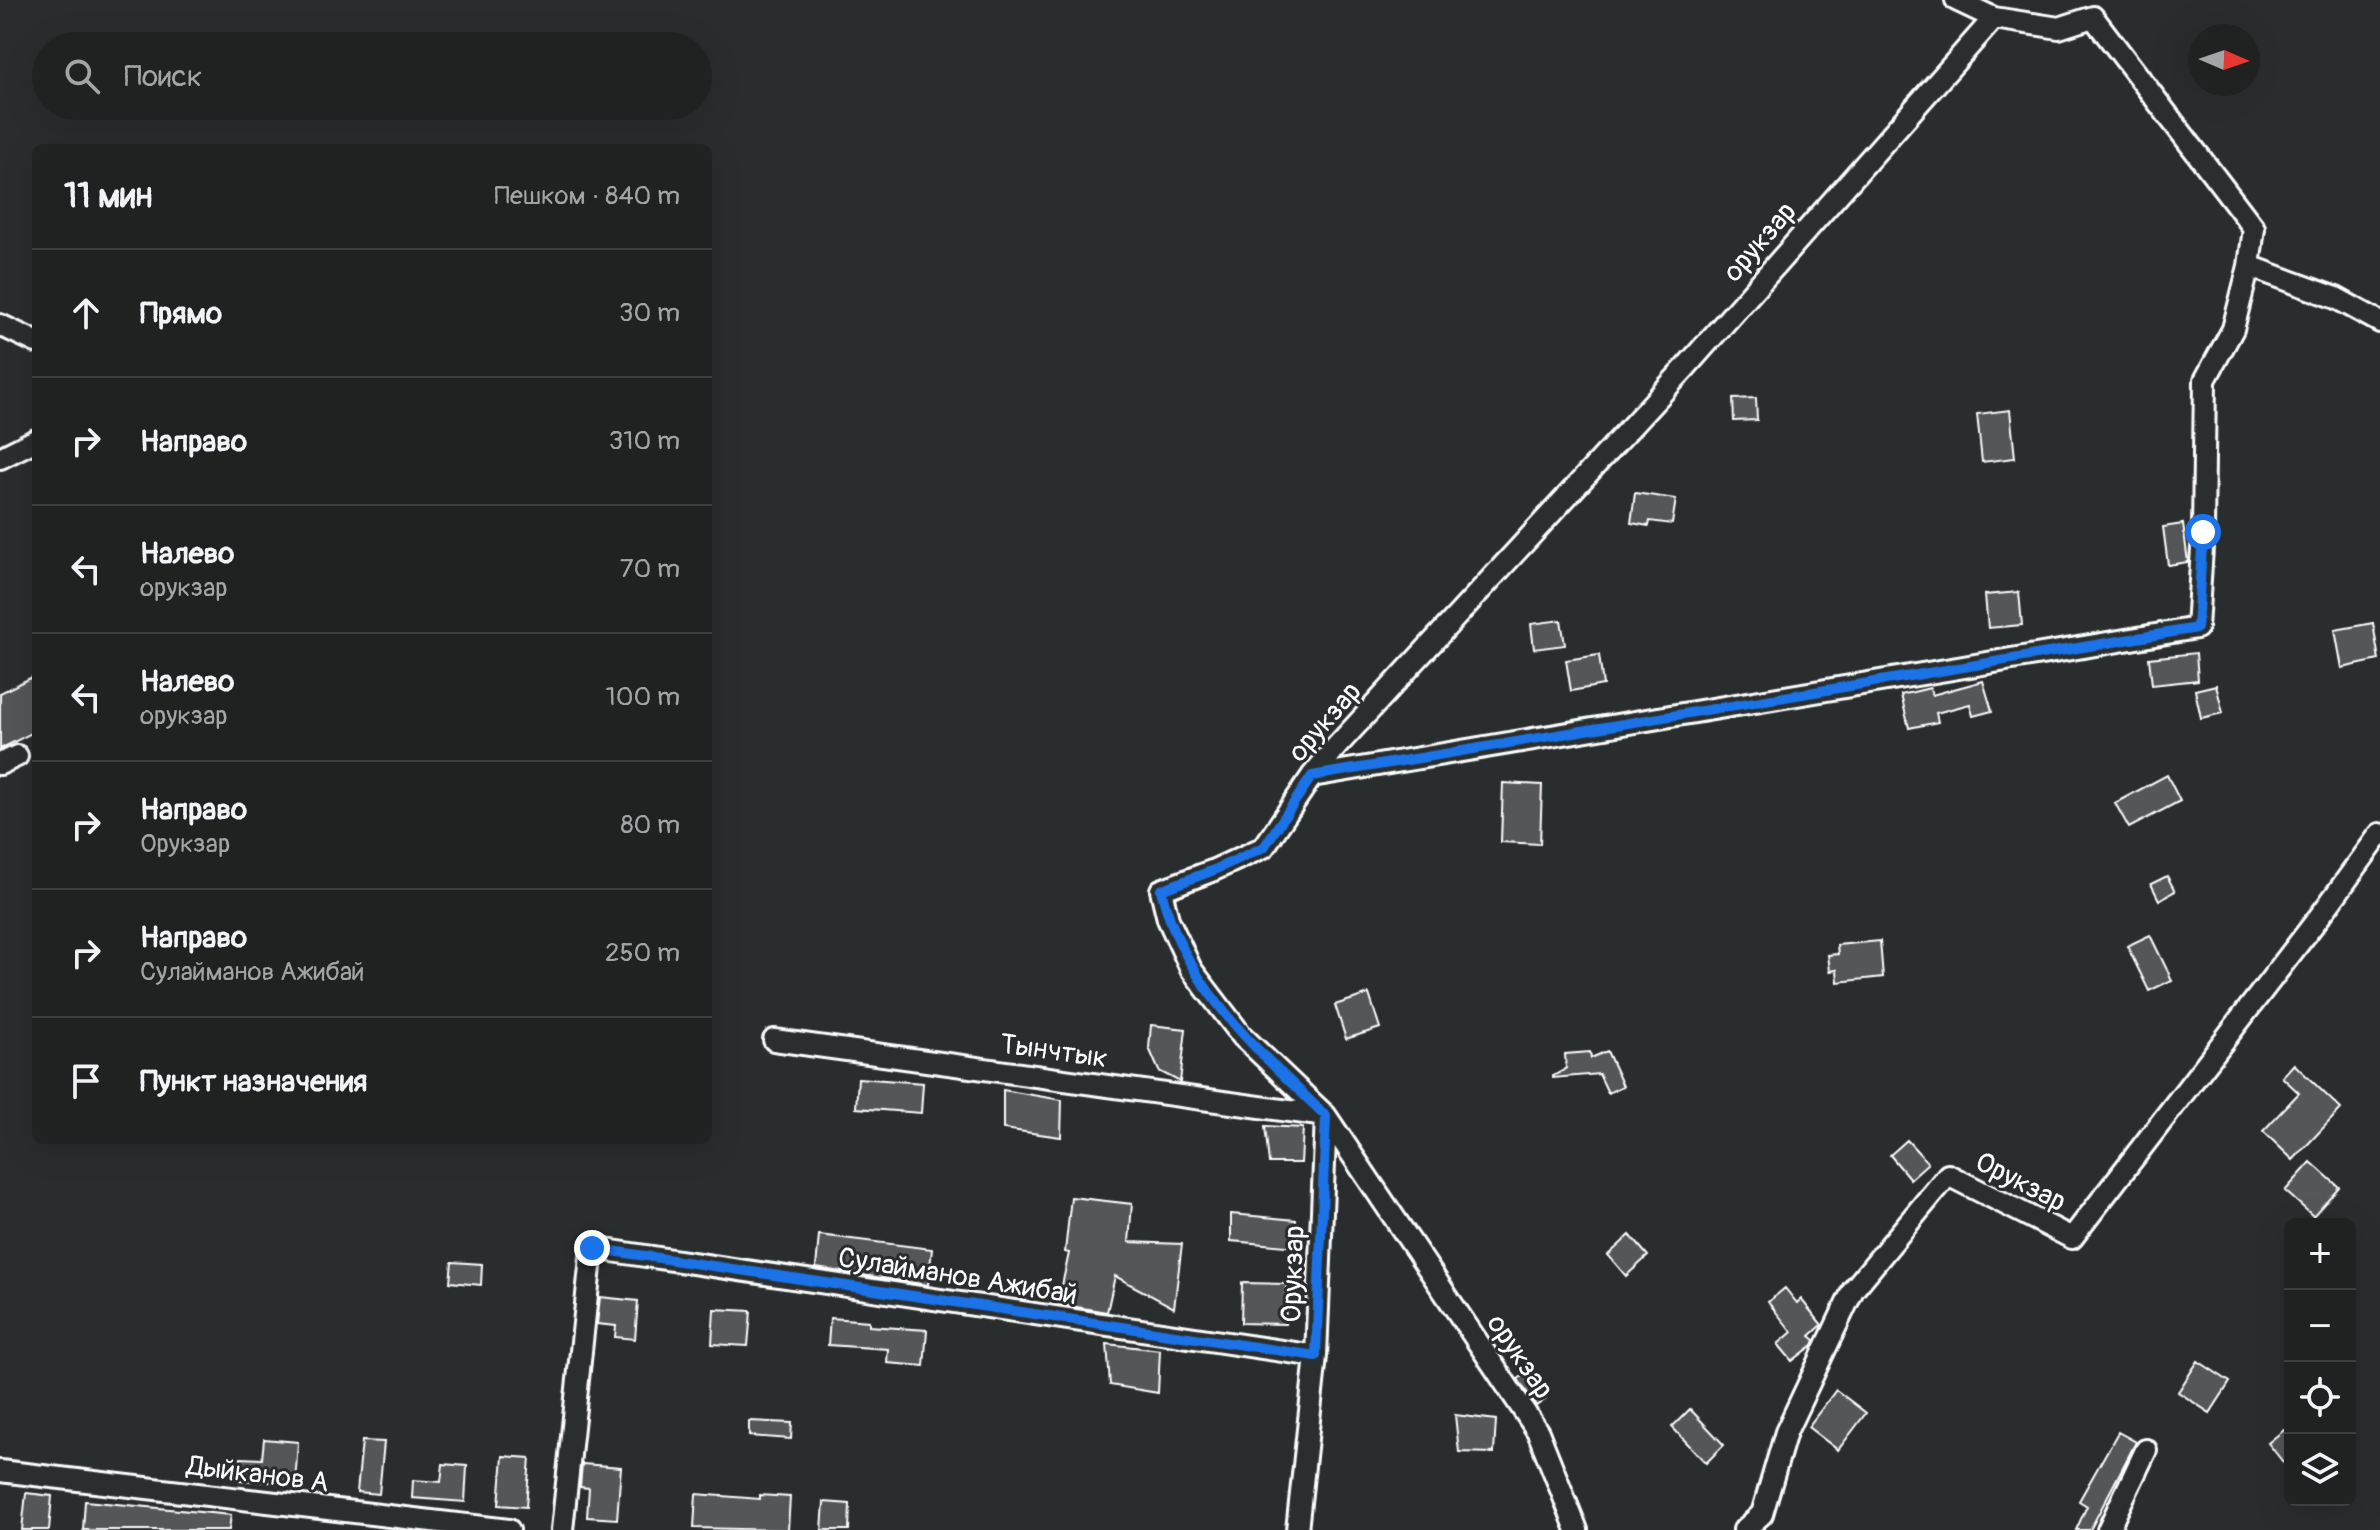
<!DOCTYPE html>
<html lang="ru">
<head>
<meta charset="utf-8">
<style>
  body { margin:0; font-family:Pangolin,sans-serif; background:#2d2f2f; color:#f1f3f6 }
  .controls { position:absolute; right:24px; bottom:24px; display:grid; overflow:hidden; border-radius:12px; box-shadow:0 8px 32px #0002 }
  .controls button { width:72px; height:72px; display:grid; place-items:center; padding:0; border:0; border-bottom:2px solid #3d3f40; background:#202222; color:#f1f3f6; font:40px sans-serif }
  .compass { position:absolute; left:2188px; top:24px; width:72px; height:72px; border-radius:50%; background:#202222; box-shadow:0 8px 32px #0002; rotate:92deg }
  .stop { position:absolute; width:24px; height:24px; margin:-18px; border:6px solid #1a73e8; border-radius:50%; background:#fff }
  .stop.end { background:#1a73e8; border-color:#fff; box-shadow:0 2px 8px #0008 }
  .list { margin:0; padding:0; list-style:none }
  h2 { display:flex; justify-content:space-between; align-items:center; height:104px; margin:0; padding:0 32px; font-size:34px }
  h2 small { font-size:26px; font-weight:400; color:#a2a4a5 }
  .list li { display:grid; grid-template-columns:52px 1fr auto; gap:24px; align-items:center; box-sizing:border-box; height:128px; padding:0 32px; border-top:2px solid #3d3f40 }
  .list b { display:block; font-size:30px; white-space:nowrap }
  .list p { margin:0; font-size:26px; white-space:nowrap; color:#a2a4a5 }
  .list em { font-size:26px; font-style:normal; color:#a2a4a5 }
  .icon { flex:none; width:44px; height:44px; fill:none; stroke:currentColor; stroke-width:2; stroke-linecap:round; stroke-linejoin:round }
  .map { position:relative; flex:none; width:2380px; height:1530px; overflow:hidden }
  .search { position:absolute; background:#202222; box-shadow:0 8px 32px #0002; left:32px; top:32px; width:680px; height:88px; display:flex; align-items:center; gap:20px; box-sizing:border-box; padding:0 28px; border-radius:44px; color:#a2a4a5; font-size:30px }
  .panel { position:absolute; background:#202222; box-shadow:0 8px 32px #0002; left:32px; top:144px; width:680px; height:1000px; border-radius:12px }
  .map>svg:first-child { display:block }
</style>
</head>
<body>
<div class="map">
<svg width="2380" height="1530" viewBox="0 0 2380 1530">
  <rect width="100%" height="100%" fill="#2a2d2e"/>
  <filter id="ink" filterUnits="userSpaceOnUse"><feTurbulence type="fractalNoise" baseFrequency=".0125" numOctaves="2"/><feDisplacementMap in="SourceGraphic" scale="16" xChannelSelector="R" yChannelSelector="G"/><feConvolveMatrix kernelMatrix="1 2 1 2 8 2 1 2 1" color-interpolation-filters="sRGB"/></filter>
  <g filter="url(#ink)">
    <path fill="#555758" stroke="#fff" stroke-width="2" d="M1756,398l1,22 -23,1 -1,-22z
      M2010,410l5,48 -33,4 -5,-48z
      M1635,493l41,6 -4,25 -22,-3 -1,5 -18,-3z
      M2183,524l5,38 -20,3 -5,-38z
      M2019,592l3,33 -34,3 -3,-33z
      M1561,620l4,25 -31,4 -3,-25z
      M2373,623l6,37 -37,8 -7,-38z
      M2196,653l2,27 -46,5 -3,-27z
      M1599,655l4,30 -32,6 -5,-31z
      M36,675v56l-36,18v-56z
      M1983,681l9,30 -19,5 -3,-12 -34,9 2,9 -29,6 -8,-33 29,-7 2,7z
      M2216,685l7,28 -22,5 -6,-28z
      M2167,775l13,26 -51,27 -14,-25z
      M1503,783l39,2 -2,59 -39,-2z
      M2167,876l8,15 -16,9 -8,-16z
      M2150,935l22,45 -23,11 -22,-45z
      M1880,941l3,36 -45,5 -1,-12 -7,1 -2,-16 10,-1 -1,-9z
      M1369,994l11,34 -34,11 -11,-34z
      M1151,1025l35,4 -6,53 -21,-11 -10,-23z
      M1607,1051l16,35 -15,7 -9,-19 -46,4v-2l13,-7 -1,-15 25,-2 1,6z
      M2294,1064l47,45 -48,51 -30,-29 36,-38 -17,-16z
      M858,1078l65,5 -2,30 -65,-5z
      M1003,1090l59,10 -1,37 -58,-8z
      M1265,1126l38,2 -2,35h-32z
      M1907,1140l21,23 -18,16 -20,-24z
      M2311,1162l28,25 -26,29 -28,-25z
      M1071,1197l61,7 -3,38 53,2 -8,64 -59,-32 -8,36 -49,-8 11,-51 -4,-1z
      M1231,1214l65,6 1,27 -66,-6z
      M819,1235l113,14 -4,36 -112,-17z
      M1630,1235l18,21 -22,20 -18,-21z
      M452,1262l30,2 -1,21 -31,-3z
      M1242,1283l45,1 -2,40 -44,-1z
      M1785,1288l12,15 4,-4 21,26 -12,11 5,4 -2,5 -21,16 -14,-17 14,-12 -24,-30z
      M600,1297l38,4 -3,38 -20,-2 1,-11 -19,-2z
      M714,1309l37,2 -3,35 -36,-2z
      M830,1318l39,3v5l58,4 -3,36 -37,-3 1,-14 -60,-4z
      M1107,1344l53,6 -2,43 -48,-8z
      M2198,1361l32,21 -20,31 -32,-21z
      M1527,1373l19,26 -10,7 -18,-27z
      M1836,1390l30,23 -28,37 -30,-23z
      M1690,1409l34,36 -18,18 -34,-36z
      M1455,1415l41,5 -2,33 -35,-1z
      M749,1421l43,2 -1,16 -42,-3z
      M2284,1430l6,8v33l-22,-28z
      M2118,1432l18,10 -46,88h-14l11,-24 -8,-5z
      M264,1439l34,3 -3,42 -55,-4 1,-22 21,1z
      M362,1441l22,1 -5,52 -22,-2z
      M503,1456l27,2 -4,49 -27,-2z
      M443,1464l24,2 -2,36 -53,-4 1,-18 28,2z
      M582,1464l39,3 -4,52 -30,-2 2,-29 -9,-1z
      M26,1493l26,3 -3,34h-27z
      M696,1494l64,5v-4l30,2 -2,33 -94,-2z
      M85,1501l146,14 -2,15h-146z
      M824,1502l26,2 -1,26h-27z"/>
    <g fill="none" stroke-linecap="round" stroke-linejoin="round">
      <g stroke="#fff" stroke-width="26">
        <path id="minor" d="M1956,0l38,18 65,10 34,-11 161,211 -5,38
          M0,325l36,17
          M0,458l36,-18
          M0,764l17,-8
          M1312,776l885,-148 6,-96 2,-152 28,-51 16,-63 87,32 44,24
          M774,1040l552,76
          M0,1471l509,59
          M562,1530l30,-282 724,108
          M1297,1530l19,-174 10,-240
          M1577,1530l-39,-98 -212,-316 -84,-80 -51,-67 -23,-50 -7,-29 53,-20 50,-23 48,-71 24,-29 349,-379 309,-350
          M1744,1530l18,-16 24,-82 67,-142 95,-115 124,63 254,-330 54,-74
          M2108,1530l38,-80"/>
      </g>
      <use href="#minor" stroke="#2a2d2e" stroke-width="20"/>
    </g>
  </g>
  <g fill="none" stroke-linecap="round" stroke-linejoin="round" filter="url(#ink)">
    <path stroke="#1a73e8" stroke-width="10" d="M592,1248l724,108 10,-240c-70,-67 -141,-128 -165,-226l53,-20 50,-23 48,-71 885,-148 6,-96"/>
  </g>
  <g text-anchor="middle" stroke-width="6" stroke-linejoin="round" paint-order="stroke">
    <g font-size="28" fill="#fff" stroke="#2a2d2e">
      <text transform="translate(1759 241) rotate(-49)" y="10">орукзар</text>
      <text transform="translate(1324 721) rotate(-49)" y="10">орукзар</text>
      <text transform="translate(1054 1050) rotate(8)" y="10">Тынчтык</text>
      <text transform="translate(2021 1181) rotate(27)" y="10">Орукзар</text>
      <text transform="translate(1292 1274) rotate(-88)" y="10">Орукзар</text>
      <text transform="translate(958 1275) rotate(9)" y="10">Сулайманов Ажибай</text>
      <text transform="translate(1521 1356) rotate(56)" y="10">орукзар</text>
      <text transform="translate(258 1473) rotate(7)" y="10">Дыйканов А</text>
    </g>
  </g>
</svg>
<div class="controls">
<button>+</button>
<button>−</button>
<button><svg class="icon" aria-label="locate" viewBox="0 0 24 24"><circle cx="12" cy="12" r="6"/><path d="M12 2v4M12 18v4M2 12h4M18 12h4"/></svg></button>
<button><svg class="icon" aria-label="layers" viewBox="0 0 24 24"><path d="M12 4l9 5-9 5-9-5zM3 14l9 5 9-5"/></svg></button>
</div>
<svg class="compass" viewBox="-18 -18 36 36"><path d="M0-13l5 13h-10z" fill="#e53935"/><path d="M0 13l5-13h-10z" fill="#a2a4a5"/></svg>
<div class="stop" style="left:2203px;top:532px"></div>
<div class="stop end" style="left:592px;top:1248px"></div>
<div class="search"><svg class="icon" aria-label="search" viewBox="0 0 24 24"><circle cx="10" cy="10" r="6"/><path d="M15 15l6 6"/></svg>Поиск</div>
<section class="panel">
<h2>11 мин<small>Пешком · 840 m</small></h2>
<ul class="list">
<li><svg class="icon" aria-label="ahead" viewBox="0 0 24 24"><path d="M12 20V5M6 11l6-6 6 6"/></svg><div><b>Прямо</b></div><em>30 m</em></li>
<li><svg class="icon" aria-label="right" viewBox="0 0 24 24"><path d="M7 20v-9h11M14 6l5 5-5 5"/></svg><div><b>Направо</b></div><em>310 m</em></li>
<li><svg class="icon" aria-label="left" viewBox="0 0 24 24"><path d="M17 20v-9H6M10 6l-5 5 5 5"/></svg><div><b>Налево</b><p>орукзар</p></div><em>70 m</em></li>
<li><svg class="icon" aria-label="left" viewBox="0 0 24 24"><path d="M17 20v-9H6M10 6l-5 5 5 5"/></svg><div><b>Налево</b><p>орукзар</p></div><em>100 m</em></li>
<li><svg class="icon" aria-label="right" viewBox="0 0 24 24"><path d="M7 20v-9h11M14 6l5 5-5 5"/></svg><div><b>Направо</b><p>Орукзар</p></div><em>80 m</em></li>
<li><svg class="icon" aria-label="right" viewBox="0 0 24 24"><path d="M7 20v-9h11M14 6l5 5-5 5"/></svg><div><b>Направо</b><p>Сулайманов Ажибай</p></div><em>250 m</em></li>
<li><svg class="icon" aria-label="arrive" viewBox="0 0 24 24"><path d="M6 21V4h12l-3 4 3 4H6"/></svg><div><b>Пункт назначения</b></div></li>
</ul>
</section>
</div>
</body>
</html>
